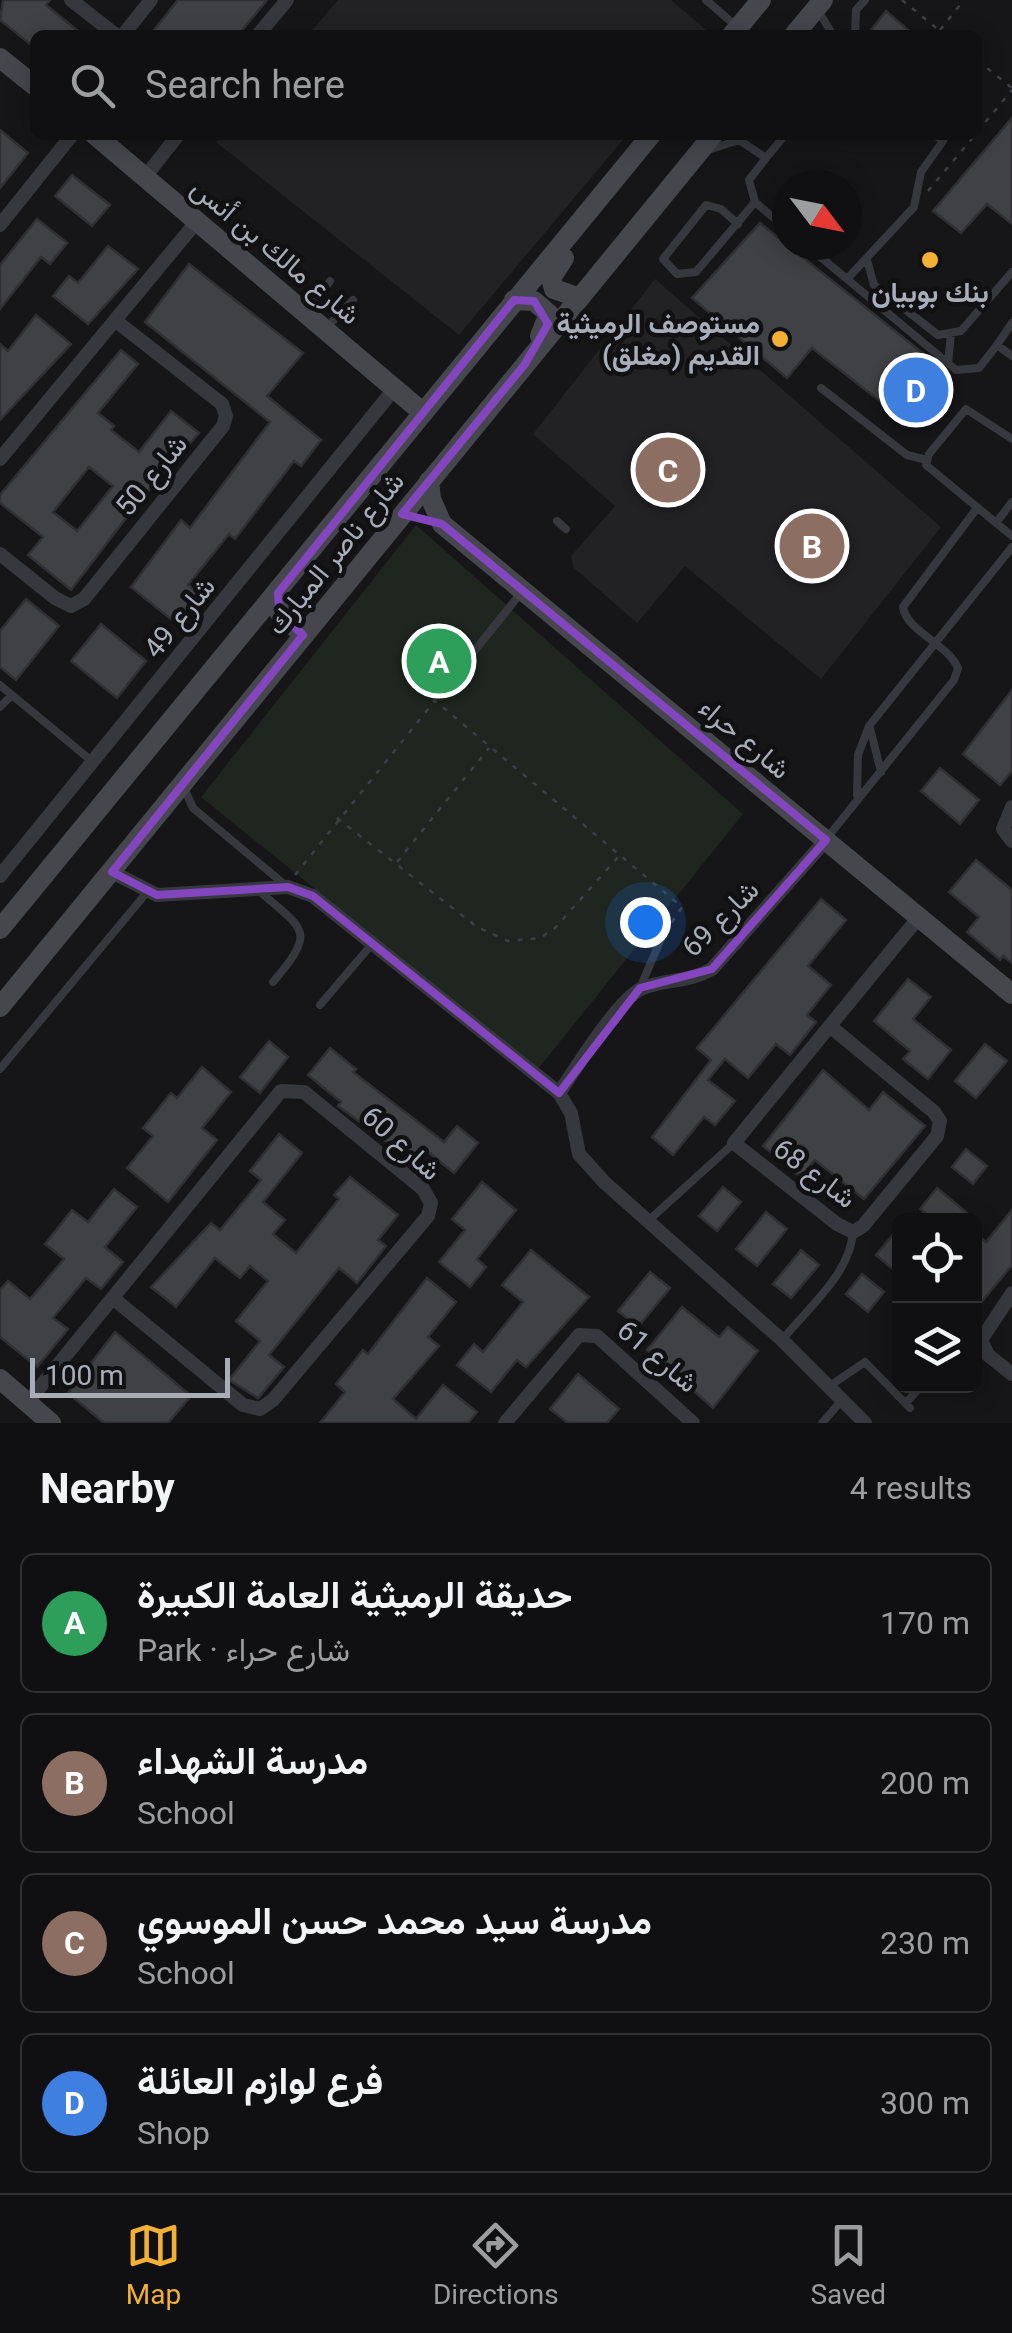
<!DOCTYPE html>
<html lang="en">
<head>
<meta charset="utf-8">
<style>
  body { margin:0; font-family:Roboto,Vazirmatn,sans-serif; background:#19191b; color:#f1f3f6 }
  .controls { position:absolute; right:30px; bottom:30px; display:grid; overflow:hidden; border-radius:15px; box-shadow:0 5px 25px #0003 }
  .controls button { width:90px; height:90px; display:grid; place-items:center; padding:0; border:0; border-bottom:2px solid #303032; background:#101012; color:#f1f3f6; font:50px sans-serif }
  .compass { position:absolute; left:772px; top:170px; width:90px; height:90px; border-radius:50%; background:#101012; box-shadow:0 5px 25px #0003; rotate:122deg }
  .scale { position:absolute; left:30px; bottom:25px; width:200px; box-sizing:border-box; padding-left:10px; border:5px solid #a8adb8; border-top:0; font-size:28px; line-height:35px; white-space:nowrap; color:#a8adb8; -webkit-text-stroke:8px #111113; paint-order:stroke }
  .you { position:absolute; left:645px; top:922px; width:35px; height:35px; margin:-25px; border:8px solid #fff; border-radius:50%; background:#1a73e8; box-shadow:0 0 0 15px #1a73e833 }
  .badge { display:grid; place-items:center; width:65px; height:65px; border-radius:50%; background:#f2b134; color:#fff; font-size:32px; font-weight:700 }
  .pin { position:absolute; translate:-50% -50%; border:5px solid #fff; box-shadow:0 2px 10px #0006 }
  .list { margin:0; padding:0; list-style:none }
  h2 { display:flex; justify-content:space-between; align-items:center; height:130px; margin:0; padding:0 40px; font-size:42px }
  h2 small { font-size:32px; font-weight:400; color:#9c9d9f }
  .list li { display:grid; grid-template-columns:65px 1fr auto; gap:30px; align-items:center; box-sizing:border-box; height:140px; margin:0 20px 20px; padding:0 20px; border:2px solid #303032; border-radius:15px }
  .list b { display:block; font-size:38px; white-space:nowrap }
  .list p { margin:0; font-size:32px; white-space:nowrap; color:#9c9d9f }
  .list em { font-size:32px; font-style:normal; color:#9c9d9f }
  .icon { flex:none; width:55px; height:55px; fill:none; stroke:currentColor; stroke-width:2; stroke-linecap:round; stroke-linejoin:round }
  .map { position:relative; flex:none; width:1012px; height:1423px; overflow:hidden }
  .search { position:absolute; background:#101012; box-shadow:0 5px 25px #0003; left:30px; right:30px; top:30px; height:110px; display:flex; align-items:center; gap:25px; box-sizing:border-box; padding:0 35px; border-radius:15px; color:#9c9d9f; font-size:38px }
  .sheet { height:770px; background:#101012 }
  nav { display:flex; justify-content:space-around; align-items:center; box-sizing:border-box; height:140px; border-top:2px solid #303032; background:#101012; font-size:28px; color:#9c9d9f }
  nav a { display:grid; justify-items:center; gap:5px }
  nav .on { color:#f2b134 }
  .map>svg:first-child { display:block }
</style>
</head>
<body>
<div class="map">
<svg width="1012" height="1423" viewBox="0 0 1012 1423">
  <rect width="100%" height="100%" fill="#161618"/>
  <path fill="#222225" d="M338,0h333l41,35h-404z
    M223,135h404l-168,200 -243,-193z
    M655,279l286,248 -120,152 -136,-113 -48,57 -64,-56 -2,-11 44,-50 -82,-72z"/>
  <path fill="#1e261f" d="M416,525l327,289 -205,255 -337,-272z"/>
  <path fill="#404145" stroke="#303034" stroke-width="2.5" fill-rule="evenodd" d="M3,0h47l-4,5 37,30h-48v13l-35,-28z
    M178,0h89l-29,35h-88z
    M886,11l28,24h-47z
    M1012,118v106l-25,-20 -26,29 -28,-22z
    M0,130l28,23 -28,35z
    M72,175l38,30 -18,21 -37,-30z
    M37,219l30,24 -17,21 -9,-7 -41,52v-44z
    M760,223l190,152 -41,49 -97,-76 -25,30 -95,-80z
    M108,246l30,23 -50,55 -35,-28 16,-20 9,7z
    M189,264l114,89 -36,43 54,44 -20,26 -7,-5 -59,78 -6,-5 -41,51 17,14 -23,29 -51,-41 50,-67 9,8 80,-106 -125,-100z
    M36,315l35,29 -71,76v-76l8,7z
    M121,350l17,14 -40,49 16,13 -3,4 28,22 32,-41 28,22 -63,72 -65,85 -43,-35 15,-18 -43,-34v-8zM89,467l24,19 -36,45 -24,-19z
    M26,599l33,27 -43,54 -16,-13v-36z
    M101,624l45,37 -29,37 -46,-37z
    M1012,690v81l-12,14 -37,-31z
    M940,768l39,32 -19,24 -39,-33z
    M976,860l36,30v73l-9,-7 -3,4 -33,-28 12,-15 -30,-25z
    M821,899l25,21 -38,46 23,19 -24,30 9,7 -26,33 -14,-11 -28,34 -23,-19 -17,21 27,21 -20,24 -11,-8 -31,38 -21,-18 59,-77 -14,-12z
    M908,979l23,18 -18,22 38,31 -23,29 -25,-20 7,-8 -36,-30z
    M269,1041l19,16 -28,36 -20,-16z
    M985,1044l22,17 -31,37 -21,-17z
    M330,1048l26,21 -3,3 91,70 13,-16 21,17 -24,30 -32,-26 -10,13 -74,-54 3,-4 -33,-27z
    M202,1067l29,25 -29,36 15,12 -49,62 -41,-34 26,-32 -10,-8 28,-35 6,5z
    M823,1070l46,40 14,-18 42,34 -61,73 -49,-39 -14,17 -38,-31z
    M279,1134l23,19 -39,49 22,18 -12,14 23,19 43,-54 -5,-4 16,-18 48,38 -20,25 8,6 -29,37 -18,-15 -70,87 15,12 -26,31 -29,-18 31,-39 -24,-20 32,-40 -18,-15 -10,12 -25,-20 -39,49 -25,-20 60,-64 9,7 41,-50 -11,-9z
    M966,1149l21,17 -14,18 -21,-17z
    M482,1182l34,28 -39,49 9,8 -16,20 -31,-25 26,-32 -13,-11z
    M723,1187l18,15 -24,29 -18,-15z
    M937,1188l30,25 -6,7h-27l-14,-11z
    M114,1189l23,18 -32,40 18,15 -22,27 -15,-11 -33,40 15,11 -31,38 -37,-30v-47l8,-9 22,18 34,-40 -19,-15 27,-34 16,12z
    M1012,1210v55l-38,46v-78l12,9z
    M766,1212l21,17 -30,37 -21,-17z
    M900,1226v49l-24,-20z
    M531,1250l58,47 -63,70 -9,-7 -26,32 -34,-27 17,-21 9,8 40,-50 -21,-17z
    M801,1250l18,15 -28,33 -18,-14z
    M650,1272l20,16 -32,39 -20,-16z
    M862,1274l22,18 -16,20 -22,-18z
    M427,1278l29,24 -28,35 11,9 -46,53 23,20 27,-34 34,27 -9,11h-148l25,-31 -9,-8 27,-34 5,4z
    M682,1307l37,30 9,-10 30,24 -45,57 -66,-58z
    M115,1332l76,64 -23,27h-64l-36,-30z
    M578,1374l41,35 -12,14h-39l-18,-14z"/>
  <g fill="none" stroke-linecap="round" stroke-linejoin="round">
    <path stroke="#3d3f44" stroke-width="2.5" stroke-dasharray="5 8" stroke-linecap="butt" d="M902,0l43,35
      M940,30l24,-30
      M977,60l35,28
      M977,132l35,-42
      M928,191l47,-56
      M433,699l249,208 -16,24
      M337,818l140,109 31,14 32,-3 15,-10 64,-72
      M397,862l92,-114
      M295,875l170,-212"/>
    <path stroke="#37383d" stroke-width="8" d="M706,0l30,26
      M817,9l16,26
      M855,35l1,-25 9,-10
      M708,150l31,-10 27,18 -17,22 6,22 32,27
      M766,158l19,-23
      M738,224l-17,-15 -15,-4 -43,54 14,15 19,-2 59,-70
      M806,245l41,34 67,-72 7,-35 22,-31 -8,-6
      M867,260l7,25 64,50 23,-4 51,-59
      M847,279l109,91 23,-2 18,-23 15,11
      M308,313l22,-32
      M326,328l27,-28
      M997,345l15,-22
      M948,364l3,-31
      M821,388l86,67 20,5
      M1012,439l-46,-30 -37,45 -3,11 86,71
      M557,521l9,8
      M996,523l16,-21
      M472,654l48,-60
      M0,685l93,77
      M0,707l12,-12
      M870,728l11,44
      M184,788l9,20 91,76
      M857,795l1,-40 11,-29 143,-179
      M827,838l127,-158 4,-12c-11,-25 -51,-36 -55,-61l74,-99
      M257,889c47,42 61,40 16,93
      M640,988l21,-49
      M320,1005l52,-61
      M0,1069l148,-178
      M648,1221l86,-78
      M782,1340c26,-32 68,-66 71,-108
      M828,1387l37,-25 45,46
      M906,1403l15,-17
      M822,1423l20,-23"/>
    <path stroke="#37383d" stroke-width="14" d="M71,0l45,35
      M123,35l28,-35
      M258,35l29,-35
      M145,177l33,-42
      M0,225l72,-90
      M0,459l198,-239
      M0,554l55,44 16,8 13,-7 139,-173 3,-10 -4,-12 -106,-83
      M1012,807l-9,22 9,12
      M112,872l45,23 131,-8 25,9 246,197 12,20 8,41 25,28 178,158 83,83
      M0,876l395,-488
      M831,1027l103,85 6,9 -3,15 -74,90 -10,6 -16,-8 -103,-81 185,-226
      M559,1093c16,-23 60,-96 84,-105 24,-9 46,-6 69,-19l114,-129
      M1012,1293l-31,47 7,15 24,19
      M27,1403l254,-312 23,1 119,97 8,14 -3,13 -155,184 -13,9 -17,-4 -130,-107
      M505,1423l74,-88 18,1 96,87"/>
    <path stroke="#45474d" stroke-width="20" d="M732,35l29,-35
      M794,35l29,-35
      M0,58l35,28
      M95,135l326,276
      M564,258l-13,20 3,11 26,9
      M514,300l20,1 15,13 -9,22
      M429,481l2,18 11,25 570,470
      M278,593l1,19 15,15 15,1
      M0,929l651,-794
      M0,1007l713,-872
      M0,1379l51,44"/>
  </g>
  <path fill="none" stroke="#8446be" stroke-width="8" stroke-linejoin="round" d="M514,300l20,1 14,23 -23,40 -123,150 40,10 384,316 -114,129 -72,19 -81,105 -246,-197 -25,-9 -131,8 -45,-23 191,-237 -24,-23 -1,-19z"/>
  <g fill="#f2b134" stroke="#111113" stroke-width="4">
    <circle cx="930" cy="260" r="10"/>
    <circle cx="780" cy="339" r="10"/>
  </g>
  <g text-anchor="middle" stroke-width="9" stroke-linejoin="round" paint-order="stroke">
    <g font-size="28" fill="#a8adb8" stroke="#111113">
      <text transform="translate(276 251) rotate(40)" y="10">شارع مالك بن أنس</text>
      <text transform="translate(151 475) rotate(-51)" y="10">شارع 50</text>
      <text transform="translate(335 553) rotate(-51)" y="10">شارع ناصر المبارك</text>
      <text transform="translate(179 617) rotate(-51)" y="10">شارع 49</text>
      <text transform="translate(745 738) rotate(40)" y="10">شارع حراء</text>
      <text transform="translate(720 918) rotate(-45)" y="10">شارع 69</text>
      <text transform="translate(402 1143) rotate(42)" y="10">شارع 60</text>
      <text transform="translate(815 1173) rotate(37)" y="10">شارع 68</text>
      <text transform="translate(658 1356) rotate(40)" y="10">شارع 61</text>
    </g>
    <g font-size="28" font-weight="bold" fill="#a8adb8" stroke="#111113">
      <text x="930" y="302">بنك بوبيان</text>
      <text x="760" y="333" text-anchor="end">مستوصف الرميثية<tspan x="760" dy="32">القديم (مغلق)</tspan></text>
    </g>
  </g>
</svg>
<div class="controls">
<button><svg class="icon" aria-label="locate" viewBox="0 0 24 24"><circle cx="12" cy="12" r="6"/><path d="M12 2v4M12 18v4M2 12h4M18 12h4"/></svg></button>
<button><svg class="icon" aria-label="layers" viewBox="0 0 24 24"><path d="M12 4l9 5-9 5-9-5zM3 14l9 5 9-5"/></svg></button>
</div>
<svg class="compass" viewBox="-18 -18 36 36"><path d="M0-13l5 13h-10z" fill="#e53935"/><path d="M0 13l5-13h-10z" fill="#9c9d9f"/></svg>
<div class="scale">100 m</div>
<div class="you"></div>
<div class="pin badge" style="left:439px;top:661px;background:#2e9e5b">A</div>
<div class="pin badge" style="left:812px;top:546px;background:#8d6e63">B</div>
<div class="pin badge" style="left:668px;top:470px;background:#8d6e63">C</div>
<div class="pin badge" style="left:916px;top:390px;background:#3f7fe0">D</div>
<div class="search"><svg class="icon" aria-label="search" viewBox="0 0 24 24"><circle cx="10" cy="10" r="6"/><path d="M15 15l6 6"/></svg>Search here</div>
</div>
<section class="sheet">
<h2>Nearby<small>4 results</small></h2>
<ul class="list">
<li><span class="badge" style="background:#2e9e5b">A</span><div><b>حديقة الرميثية العامة الكبيرة</b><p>Park · شارع حراء</p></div><em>170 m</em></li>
<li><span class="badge" style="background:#8d6e63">B</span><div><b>مدرسة الشهداء</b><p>School</p></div><em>200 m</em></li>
<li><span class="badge" style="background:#8d6e63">C</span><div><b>مدرسة سيد محمد حسن الموسوي</b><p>School</p></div><em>230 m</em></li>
<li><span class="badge" style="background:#3f7fe0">D</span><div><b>فرع لوازم العائلة</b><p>Shop</p></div><em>300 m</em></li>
</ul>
</section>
<nav>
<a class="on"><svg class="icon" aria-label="map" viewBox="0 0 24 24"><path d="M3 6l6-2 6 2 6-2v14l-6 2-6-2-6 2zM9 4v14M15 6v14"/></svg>Map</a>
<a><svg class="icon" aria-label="directions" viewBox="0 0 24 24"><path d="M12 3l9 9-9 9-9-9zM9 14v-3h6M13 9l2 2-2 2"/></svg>Directions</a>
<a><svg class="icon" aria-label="saved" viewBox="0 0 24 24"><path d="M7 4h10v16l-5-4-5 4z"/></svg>Saved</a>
</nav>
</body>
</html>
